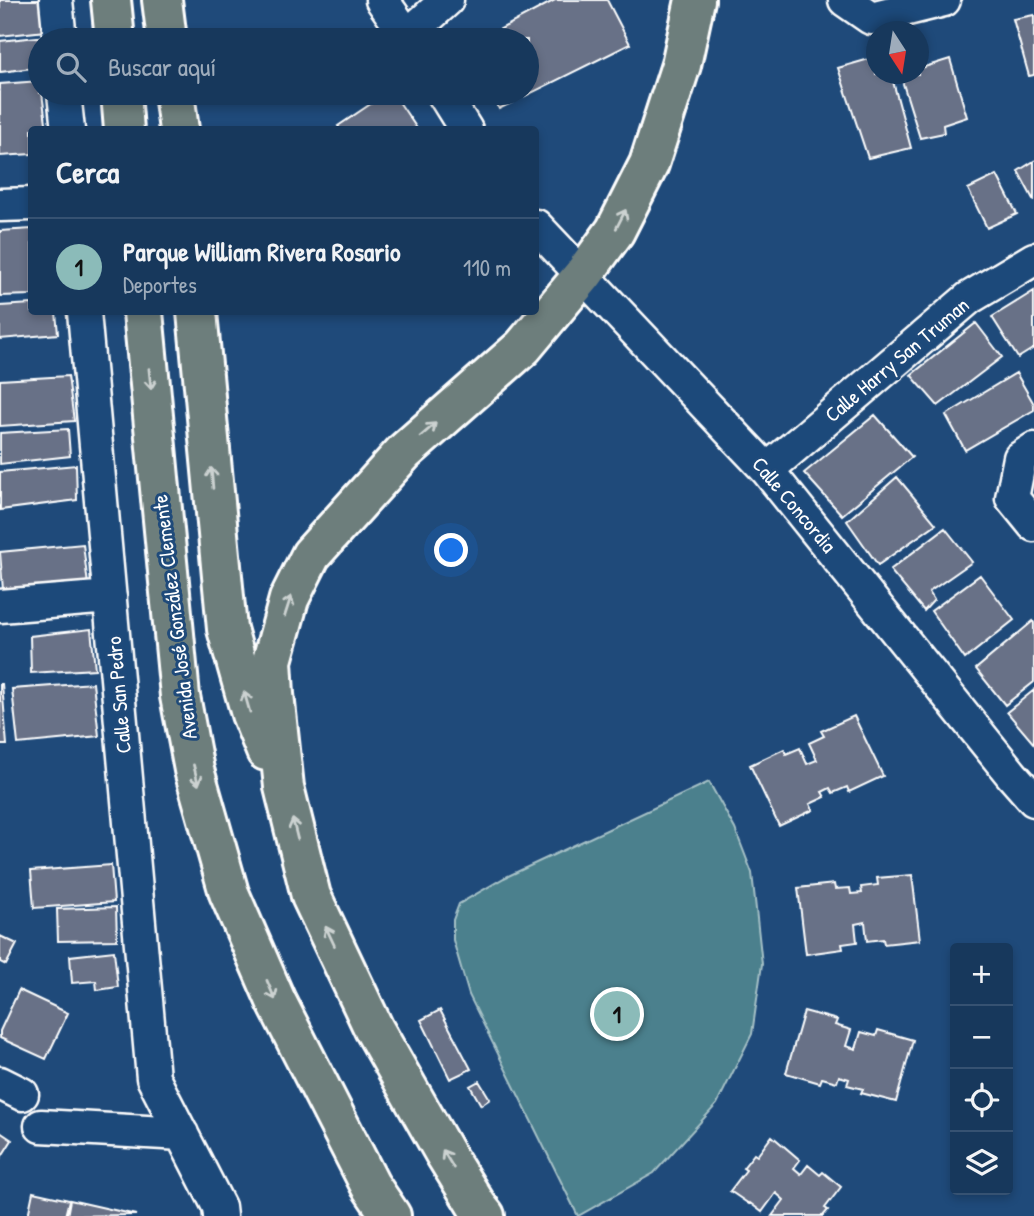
<!DOCTYPE html>
<html lang="es">
<head>
<meta charset="utf-8">
<style>
  body { margin:0; font-family:"Patrick Hand",sans-serif; background:#203f62; color:#f1f3f6 }
  .controls { position:absolute; right:21px; bottom:21px; display:grid; overflow:hidden; border-radius:7px; box-shadow:0 4px 10px #0003 }
  .controls button { width:63px; height:63px; display:grid; place-items:center; padding:0; border:0; border-bottom:2px solid #365272; background:#17385c; color:#f1f3f6; font:35px sans-serif }
  .compass { position:absolute; left:866px; top:21px; width:63px; height:63px; border-radius:50%; background:#17385c; box-shadow:0 4px 10px #0003; rotate:168deg }
  .you { position:absolute; left:452px; top:551px; width:24px; height:24px; margin:-18px; border:5px solid #fff; border-radius:50%; background:#1a73e8; box-shadow:0 0 0 10px #1a73e833 }
  .badge { display:grid; place-items:center; width:46px; height:46px; border-radius:50%; background:#8bbbb9; color:#111; font-size:23px; font-weight:700 }
  .pin { position:absolute; translate:-50% -50%; border:4px solid #fff; box-shadow:0 2px 7px #0006 }
  .list { margin:0; padding:0; list-style:none }
  h2 { display:flex; justify-content:space-between; align-items:center; height:91px; margin:0; padding:0 28px; font-size:30px }
  h2 small { font-size:23px; font-weight:400; color:#9eacbb }
  .list li { display:grid; grid-template-columns:46px 1fr auto; gap:21px; align-items:center; box-sizing:border-box; height:98px; padding:0 28px; border-top:2px solid #365272 }
  .list b { display:block; font-size:26px; white-space:nowrap }
  .list p { margin:0; font-size:23px; white-space:nowrap; color:#9eacbb }
  .list em { font-size:23px; font-style:normal; color:#9eacbb }
  .icon { flex:none; width:38px; height:38px; fill:none; stroke:currentColor; stroke-width:2; stroke-linecap:round; stroke-linejoin:round }
  .map { position:relative; flex:none; width:1034px; height:1216px; overflow:hidden }
  .search { position:absolute; background:#17385c; box-shadow:0 4px 10px #0003; left:28px; top:28px; width:511px; height:77px; display:flex; align-items:center; gap:18px; box-sizing:border-box; padding:0 24px; border-radius:38px; color:#9eacbb; font-size:26px }
  .panel { position:absolute; background:#17385c; box-shadow:0 4px 10px #0003; left:28px; top:126px; width:511px; height:189px; border-radius:7px }
  .map>svg:first-child { display:block }
</style>
</head>
<body>
<div class="map">
<svg width="1034" height="1216" viewBox="0 0 1034 1216">
  <rect width="100%" height="100%" fill="#1f4a7a"/>
  <filter id="ink" filterUnits="userSpaceOnUse"><feTurbulence type="fractalNoise" baseFrequency=".0143" numOctaves="2"/><feDisplacementMap in="SourceGraphic" scale="14" xChannelSelector="R" yChannelSelector="G"/><feConvolveMatrix kernelMatrix="1 2 1 2 8 2 1 2 1" color-interpolation-filters="sRGB"/></filter>
  <g filter="url(#ink)">
    <path fill="#4b808d" stroke="#a5c0c6" stroke-width="2" d="M709,782l26,47 17,44 10,91 -10,70 -35,70 -63,69 -76,43 -109,-221 -16,-55v-20l6,-16 45,-26z"/>
    <path fill="#677187" stroke="#fff" stroke-width="2" d="M0,0h41l4,31 -45,5z
      M555,0h52l23,44 -131,65 -8,-16h36v-53h-47z
      M1034,15v60l-5,1 -16,-57z
      M46,36v4h-6v27l-40,5v-31z
      M876,57v17h15l20,74 -43,10 -30,-90z
      M950,59l17,58 -24,8 1,8 -24,5 -20,-64h18v-5z
      M40,81v12h2l5,37h-15v24l-32,2v-72z
      M387,93h6l25,37h-77l-3,-4z
      M1034,161v40l-16,-30z
      M997,175l20,39 -30,14 -19,-39z
      M32,229v66l-32,1v-65z
      M1034,291v57l-16,10 -26,-41z
      M32,304v8h24l2,22 -58,5v-33z
      M976,323l26,34 -64,49 -27,-31z
      M1016,373l18,31v6l-69,40 -19,-35z
      M68,376l6,45 -74,5v-46z
      M875,415l37,42 -70,58 -38,-42z
      M68,429l2,27 -70,8v-31z
      M76,465l1,35 -77,10v-38z
      M897,477l39,47 -58,41 -31,-44z
      M945,528l27,34 -43,30 5,8 -10,11 -34,-41z
      M83,544l5,41 -85,5 -3,-38z
      M980,575l34,45 -49,39 -34,-48z
      M1033,621l1,2v59l-29,23 -29,-36z
      M91,629l4,40 -64,4 -1,-37z
      M93,683l6,53 -81,8 -6,-55z
      M0,684h2l5,61h-7z
      M1034,690v54l-27,-32z
      M854,716l29,60 -34,16 -2,-5 -14,6 -3,-5 -8,4 3,5 -15,7 3,6 -34,16 -29,-61 34,-16 2,5 14,-6 7,16 10,-4 -8,-17 15,-7 -3,-5z
      M111,865l3,37 -80,6 -3,-37z
      M912,875l8,65 -36,4 -1,-5 -16,2 -2,-19 -10,2 2,18 -15,2 1,5 -37,5 -8,-66 36,-4 1,5 15,-1 1,6 11,-1 -1,-6 17,-2 -1,-7z
      M116,907l1,33 -59,1 -1,-32z
      M0,936l17,8 -11,21 -6,-3z
      M114,951l4,36 -21,3 -1,-9 -24,2 -2,-27z
      M19,990l49,23 -22,46 -46,-21v-7z
      M440,1010l31,59 -21,10 -29,-59z
      M804,1011l33,9 -2,5 16,5 -5,16 10,3 5,-17 15,4 2,-6 35,10 -17,62 -35,-9 2,-4 -16,-4 2,-6 -10,-3 -2,6 -15,-4 -2,5 -34,-10z
      M479,1081l11,18 -9,6 -11,-19z
      M0,1132l12,8 -12,19z
      M772,1136l28,24 -6,8 7,6 7,-9 12,10 3,-3 18,15 -16,21 3,2 -5,6h-51l12,-16 -8,-7 -14,19 -12,-9 -1,1 -19,-13 16,-21 -3,-2 11,-14 3,2z
      M33,1192l36,8 -4,16h-37z
      M70,1200l66,15 -69,1z"/>
    <g fill="none" stroke-linecap="round" stroke-linejoin="round">
      <g stroke="#fff" stroke-width="37">
        <path id="minor" d="M56,0l4,40
          M382,0l28,40
          M845,0l26,18 73,-18
          M407,36l40,-36
          M64,93l4,37
          M443,93l23,37
          M0,205l32,-1
          M536,226l231,244 245,305 22,25
          M84,312l69,766 66,129 1,9
          M1034,449l-14,9 -8,40 22,27
          M767,470l202,-172 65,-39
          M0,606l110,-9
          M0,1083l22,11
          M41,1126l141,8"/>
      </g>
      <g stroke="#fff" stroke-width="44">
        <path id="major" d="M111,0l4,40
          M162,0l5,40
          M121,93l3,37
          M174,93l5,37
          M143,312l37,384 14,74 35,123 47,108 94,184 21,31
          M197,312l30,317 24,85 15,37
          M485,1216l-8,-10 -32,-52 -71,-125 -63,-133 -27,-109 -10,-93 -2,-33 17,-62 22,-44 93,-103 119,-105 60,-72 32,-44 34,-67 32,-99 14,-65"/>
      </g>
      <use href="#minor" stroke="#1f4a7a" stroke-width="32"/>
      <use href="#major" stroke="#6d7e7c" stroke-width="38"/>
    </g>
    <defs><path id="oneway-shaft" d="M-6 0H5M1.5-3L5.5 0L1.5 3" fill="none" stroke-width="1.6" stroke-linecap="round" stroke-linejoin="round" transform="scale(1.75)"/></defs>
    <g stroke="#ccd2d1">
      <use href="#oneway-shaft" transform="translate(621 219) rotate(-63)"/>
      <use href="#oneway-shaft" transform="translate(150 379) rotate(84)"/>
      <use href="#oneway-shaft" transform="translate(428 430) rotate(-41)"/>
      <use href="#oneway-shaft" transform="translate(212 478) rotate(-95)"/>
      <use href="#oneway-shaft" transform="translate(288 606) rotate(-72)"/>
      <use href="#oneway-shaft" transform="translate(247 702) rotate(-106)"/>
      <use href="#oneway-shaft" transform="translate(196 775) rotate(76)"/>
      <use href="#oneway-shaft" transform="translate(295 829) rotate(-104)"/>
      <use href="#oneway-shaft" transform="translate(330 936) rotate(-115)"/>
      <use href="#oneway-shaft" transform="translate(271 990) rotate(67)"/>
      <use href="#oneway-shaft" transform="translate(448 1159) rotate(-121)"/>
    </g>
  </g>
  <g text-anchor="middle" stroke-width="6" stroke-linejoin="round" paint-order="stroke">
    <g font-size="21" fill="#fff" stroke="#1f4a7a">
      <text transform="translate(897 360) rotate(-40)" y="7">Calle Harry San Truman</text>
      <text transform="translate(794 505) rotate(50)" y="7">Calle Concordia</text>
      <text transform="translate(175 617) rotate(-97)" y="7">Avenida José González Clemente</text>
      <text transform="translate(119 695) rotate(-95)" y="7">Calle San Pedro</text>
    </g>
  </g>
</svg>
<div class="controls">
<button>+</button>
<button>−</button>
<button><svg class="icon" aria-label="locate" viewBox="0 0 24 24"><circle cx="12" cy="12" r="6"/><path d="M12 2v4M12 18v4M2 12h4M18 12h4"/></svg></button>
<button><svg class="icon" aria-label="layers" viewBox="0 0 24 24"><path d="M12 4l9 5-9 5-9-5zM3 14l9 5 9-5"/></svg></button>
</div>
<svg class="compass" viewBox="-18 -18 36 36"><path d="M0-13l5 13h-10z" fill="#e53935"/><path d="M0 13l5-13h-10z" fill="#9eacbb"/></svg>
<div class="you"></div>
<div class="pin badge" style="left:617px;top:1014px">1</div>
<div class="search"><svg class="icon" aria-label="search" viewBox="0 0 24 24"><circle cx="10" cy="10" r="6"/><path d="M15 15l6 6"/></svg>Buscar aquí</div>
<section class="panel">
<h2>Cerca<small></small></h2>
<ul class="list">
<li><span class="badge">1</span><div><b>Parque William Rivera Rosario</b><p>Deportes</p></div><em>110 m</em></li>
</ul>
</section>
</div>
</body>
</html>
